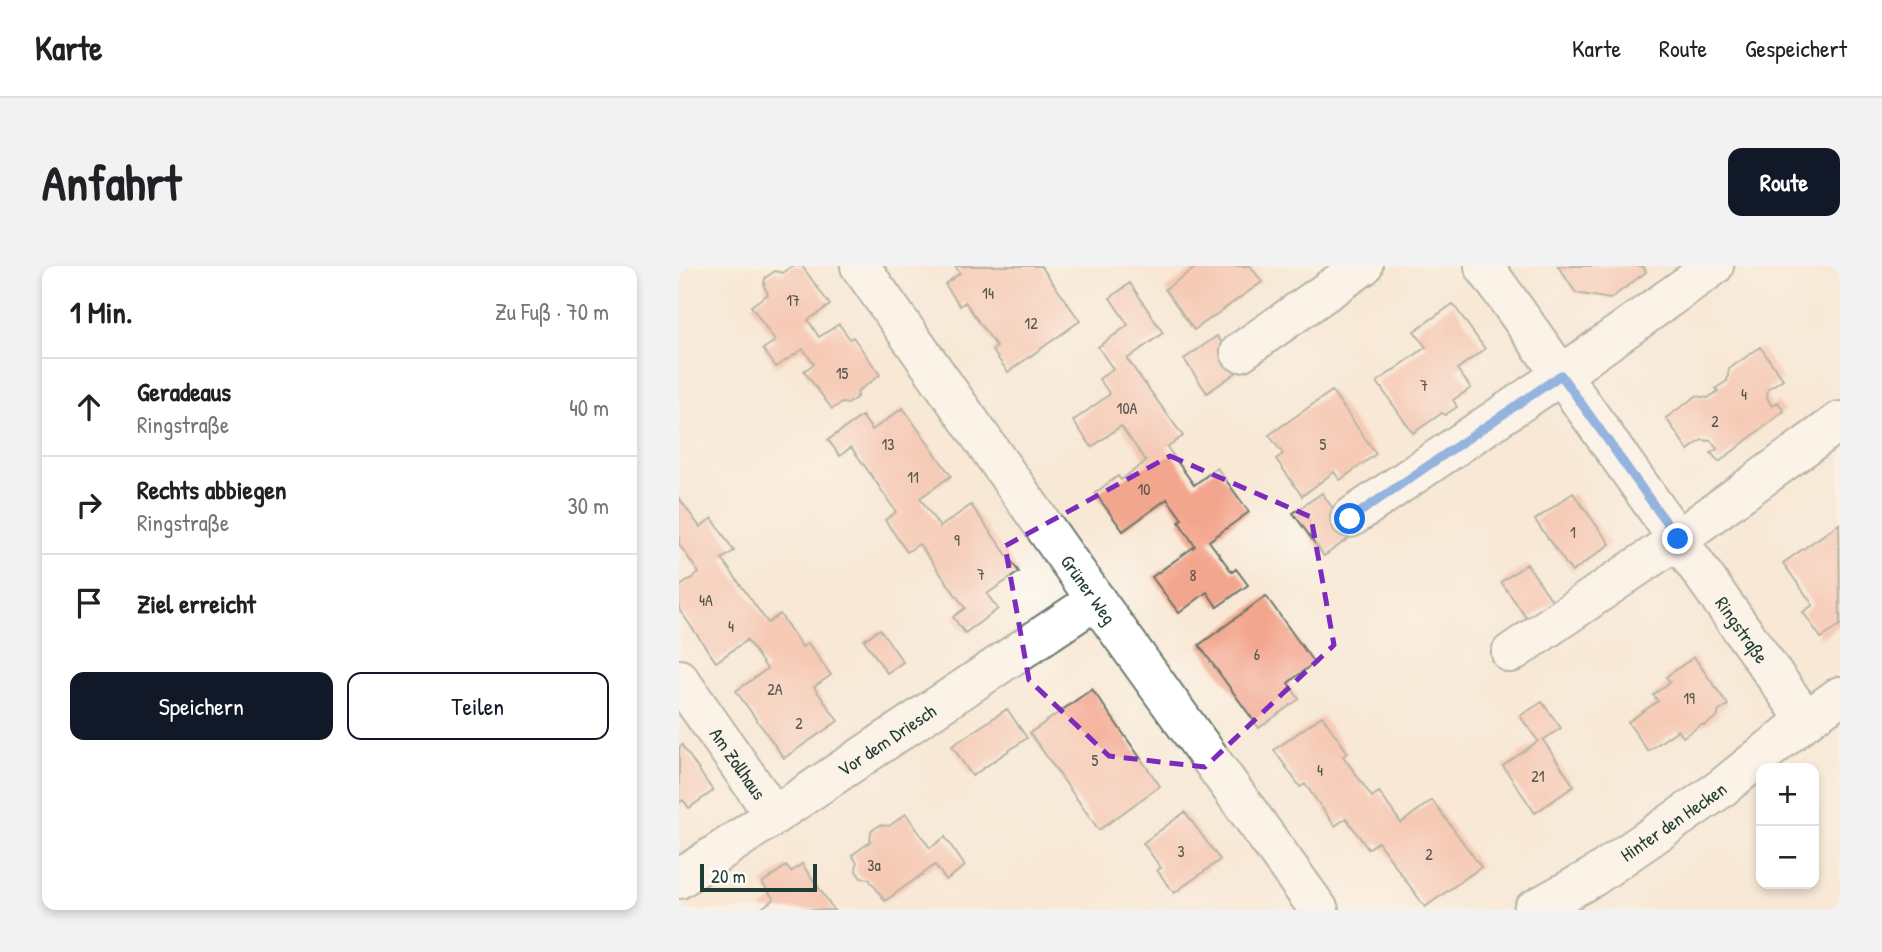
<!DOCTYPE html>
<html lang="de">
<head>
<meta charset="utf-8">
<style>
  body { margin:0; font-family:"Patrick Hand",sans-serif; background:#f2f2f2; color:#202124 }
  .controls { position:absolute; right:21px; bottom:21px; display:grid; overflow:hidden; border-radius:14px; box-shadow:0 4px 10px #0003 }
  .controls button { width:63px; height:63px; display:grid; place-items:center; padding:0; border:0; border-bottom:2px solid #e0e0e0; background:#fff; color:#202124; font:35px sans-serif }
  .scale { position:absolute; left:21px; bottom:18px; width:117px; box-sizing:border-box; padding-left:7px; border:4px solid #1f3d34; border-top:0; font-size:19px; line-height:24px; white-space:nowrap; color:#1f3d34; -webkit-text-stroke:5px #fdfcf7; paint-order:stroke }
  .stop { position:absolute; width:21px; height:21px; margin:-16px; border:5px solid #1a73e8; border-radius:50%; background:#fff }
  .stop.end { background:#1a73e8; border-color:#fff; box-shadow:0 2px 7px #0008 }
  .list { margin:0; padding:0; list-style:none }
  h2 { display:flex; justify-content:space-between; align-items:center; height:91px; margin:0; padding:0 28px; font-size:30px }
  h2 small { font-size:23px; font-weight:400; color:#757577 }
  .list li { display:grid; grid-template-columns:46px 1fr auto; gap:21px; align-items:center; box-sizing:border-box; height:98px; padding:0 28px; border-top:2px solid #e0e0e0 }
  .list b { display:block; font-size:26px; white-space:nowrap }
  .list p { margin:0; font-size:23px; white-space:nowrap; color:#757577 }
  .list em { font-size:23px; font-style:normal; color:#757577 }
  .actions { display:flex; gap:14px; padding:21px 28px }
  .actions a { flex:1; padding:16px 0; border:2px solid #111827; border-radius:14px; text-align:center; font-size:24px; color:#111827 }
  .actions .main { background:#111827; color:#fff }
  .icon { flex:none; width:38px; height:38px; fill:none; stroke:currentColor; stroke-width:2; stroke-linecap:round; stroke-linejoin:round }
  .map { position:relative; flex:none; width:1161px; height:644px; overflow:hidden; border-radius:14px }
  header { display:flex; align-items:center; gap:42px; box-sizing:border-box; height:98px; padding:0 35px; background:#fff; border-bottom:2px solid #e0e0e0 }
  header strong { font-size:33px }
  nav { display:flex; gap:38px; margin-inline-start:auto; font-size:24px }
  .intro { display:flex; align-items:center; justify-content:space-between; box-sizing:border-box; height:168px; padding:0 42px }
  h1 { margin:0; font-size:49px }
  .button { padding:18px 32px; border-radius:14px; background:#111827; color:#fff; font-size:24px; font-weight:700 }
  main { display:flex; gap:42px; padding:0 42px }
  aside { flex:1; background:#fff; border-radius:14px; box-shadow:0 4px 10px #0003 }
  .map>svg:first-child { display:block }
</style>
</head>
<body>
<header>
<strong>Karte</strong>
<nav><a>Karte</a><a>Route</a><a>Gespeichert</a></nav>
</header>
<div class="intro"><h1>Anfahrt</h1><a class="button">Route</a></div>
<main>
<aside>
<h2>1 Min.<small>Zu Fuß · 70 m</small></h2>
<ul class="list">
<li><svg class="icon" aria-label="ahead" viewBox="0 0 24 24"><path d="M12 20V5M6 11l6-6 6 6"/></svg><div><b>Geradeaus</b><p>Ringstraße</p></div><em>40 m</em></li>
<li><svg class="icon" aria-label="right" viewBox="0 0 24 24"><path d="M7 20v-9h11M14 6l5 5-5 5"/></svg><div><b>Rechts abbiegen</b><p>Ringstraße</p></div><em>30 m</em></li>
<li><svg class="icon" aria-label="arrive" viewBox="0 0 24 24"><path d="M6 21V4h12l-3 4 3 4H6"/></svg><div><b>Ziel erreicht</b></div></li>
</ul>
<div class="actions"><a class="main">Speichern</a><a>Teilen</a></div>
</aside>
<div class="map">
<svg width="1161" height="644" viewBox="0 0 1161 644">
  <rect width="100%" height="100%" fill="#fdfcf7"/>
  <filter id="ink" filterUnits="userSpaceOnUse"><feTurbulence type="fractalNoise" baseFrequency=".0143" numOctaves="2"/><feDisplacementMap in="SourceGraphic" scale="14" xChannelSelector="R" yChannelSelector="G"/><feConvolveMatrix kernelMatrix="1 2 1 2 8 2 1 2 1" color-interpolation-filters="sRGB"/></filter>
  <filter id="wash" filterUnits="userSpaceOnUse"><feTurbulence type="fractalNoise" baseFrequency=".00686" numOctaves="4" result="noise"/><feDisplacementMap in="SourceGraphic" scale="28" xChannelSelector="R" yChannelSelector="G"/><feGaussianBlur stdDeviation="1.57" result="paint"/><feColorMatrix in="noise" values="0 0 0 0 0 0 0 0 0 0 0 0 0 0 0 0 0 1.4 0 .05"/><feComposite in="paint" operator="in"/></filter>
  <g filter="url(#wash)">
    <rect width="100%" height="100%" fill="#f8e8d5"/>
    <g id="blocks">
      <path fill="#f3a68e" d="M113,0h10l28,39 -22,15 11,17 20,-13 11,15 3,-2 27,38 -22,16 -1,6 -9,7 -6,-1 -10,6 -28,-38 10,-7 -11,-15 -27,18 -13,-18 12,-8 -24,-35 17,-12 -4,-8 1,-8 10,-7 8,2z
        M276,0h86l39,55 -72,51 -16,-22 5,-3 -16,-22 -16,-23 -5,4 -15,-22 15,-11z
        M519,0h52l12,16 -68,48 -29,-41z
        M879,0h85l3,6 -36,27 -34,-6z
        M451,17l33,50 -36,26 56,77 -16,11 27,38 23,-17 32,44 -40,29 23,31 4,-3 12,16 -31,22 -10,-15 -28,21 -27,-36 43,-31 -16,-24 3,-3 -15,-20 -44,32 -28,-38 23,-17 3,4 25,-19 -25,-35 -29,21 -19,-26 37,-27 -11,-15 14,-10 -15,-22 30,-22 -18,-27z
        M774,38l32,45 -28,20 14,19 -18,12 4,7 -12,8 -3,-2 -29,20 -36,-51 49,-35 -12,-16z
        M538,70l24,33 -34,24 -23,-34z
        M1081,81l23,32 -15,10 -1,9 5,8 6,-4 6,9 -65,51 -8,-9 6,-4 -6,-8 -9,-1 -14,10 -22,-32 30,-22 12,2 10,-7 -2,-3 11,-7 2,-12z
        M653,125l44,63 -36,26 -6,-8 -32,24 -26,-37 7,-5 -14,-19z
        M224,142l48,68 -31,22 10,15 10,14 31,-22 48,67 -32,22 11,15 -33,24 -12,-16 12,-9 -46,-64 -12,8 -22,-32 11,-8 -22,-33 -23,-32 -11,9 -12,-16 34,-24 10,14z
        M643,227l30,43 -28,20 -31,-43z
        M894,227l37,51 -38,28 -37,-52z
        M0,232l21,29 12,-9 22,33 -12,8 46,64 12,-9 22,33 6,-4 23,32 -17,12 24,34 -54,37 -48,-67 31,-22 -20,-29 -31,22 -37,-53v-22l20,-14 -20,-29z
        M1160,258l1,101 -19,13 -18,-26 10,-7 -30,-42z
        M848,298l26,38 -25,18 -27,-38z
        M587,330l48,67 -26,20 11,16 -40,29 -60,-83z
        M201,363l23,33 -16,11 -23,-33z
        M1015,391l34,48 -10,7v4l-13,9h-4l-18,12 -5,-7 -30,21 -20,-29 30,-21 -5,-6 17,-13 -4,-5z
        M413,423l68,97 -61,44 -69,-97z
        M863,436l19,26 -18,12 31,46 -39,27 -32,-47 35,-25 -18,-25z
        M328,443l20,29 -55,38 -20,-30z
        M643,450l26,37 -5,3 29,41 7,-5 22,31 31,-23 49,67 -56,40 -47,-65 -10,7 -22,-31 -11,8 -30,-42 -5,3 -26,-37z
        M3,479l31,46 -24,17 -6,-8 -4,3v-56z
        M506,546l35,48 -46,33 -17,-23 4,-2 -18,-25z
        M227,548l24,34 15,-11 20,29 -19,14 -11,-15 -50,36 -16,-22 -8,-1 -5,-7 1,-8 -5,-8 18,-13 1,-11 9,-6 9,1z
        M123,598l32,46h-75l15,-11 -12,-16 24,-17 5,6z"/>
    </g>
  </g>
  <g filter="url(#ink)">
    <use href="#blocks" fill-opacity="0" stroke="#6b796c" stroke-width="2"/>
    <g fill="none" stroke-linecap="round" stroke-linejoin="round">
      <g stroke="#6b796c" stroke-width="42">
        <g id="minor">
          <path id="s1" d="M181,0l236,334 223,310"/>
          <path id="s2" d="M805,0l322,454"/>
          <path d="M561,86l123,-86"/>
          <path d="M671,252l211,-143 153,-109"/>
          <path d="M832,387l167,-114 162,-118"/>
          <path id="s3" d="M0,413l95,136"/>
          <path id="s4" d="M0,613l417,-279"/>
          <path id="s5" d="M854,644l60,-33 126,-87 87,-70 34,-24"/>
        </g>
      </g>
      <use href="#minor" stroke="#fff" stroke-width="38"/>
    </g>
  </g>
  <g fill="none" stroke-linecap="round" stroke-linejoin="round" filter="url(#ink)">
    <path stroke="#1a73e8" stroke-width="9" d="M671,253l211,-144 117,164"/>
  </g>
  <path d="M0 0H1161V644H0ZM491,190l141,61 23,128 -129,122 -96,-11 -80,-76 -24,-134z" fill="#f8e8d5" fill-opacity=".55" fill-rule="evenodd"/>
  <path fill="none" stroke="#7b2cbf" stroke-width="5" stroke-dasharray="14 9" stroke-linejoin="round" d="M491,190l141,61 23,128 -129,122 -96,-11 -80,-76 -24,-134z"/>
  <g text-anchor="middle" stroke-width="5" stroke-linejoin="round" paint-order="stroke">
    <g font-size="16" fill="#54574a">
      <text x="309" y="33">14</text>
      <text x="114" y="40">17</text>
      <text x="352" y="63">12</text>
      <text x="163" y="113">15</text>
      <text x="745" y="125">7</text>
      <text x="1065" y="134">4</text>
      <text x="448" y="148">10A</text>
      <text x="1036" y="161">2</text>
      <text x="209" y="184">13</text>
      <text x="644" y="184">5</text>
      <text x="234" y="217">11</text>
      <text x="465" y="229">10</text>
      <text x="894" y="272">1</text>
      <text x="278" y="280">9</text>
      <text x="302" y="314">7</text>
      <text x="514" y="315">8</text>
      <text x="27" y="340">4A</text>
      <text x="52" y="366">4</text>
      <text x="578" y="394">6</text>
      <text x="96" y="429">2A</text>
      <text x="1010" y="438">19</text>
      <text x="120" y="463">2</text>
      <text x="416" y="500">5</text>
      <text x="641" y="510">4</text>
      <text x="859" y="516">21</text>
      <text x="502" y="591">3</text>
      <text x="750" y="594">2</text>
      <text x="195" y="605">3a</text>
    </g>
    <g font-size="19" fill="#1f3d34" stroke="#fdfcf7">
      <text dy="7" stroke="none"><textPath href="#s1" startOffset="396">Grüner Weg</textPath></text>
      <text dy="7" stroke="none"><textPath href="#s2" startOffset="446">Ringstraße</textPath></text>
      <text dy="7" stroke="none"><textPath href="#s4" startOffset="250">Vor dem Driesch</textPath></text>
      <text dy="7" stroke="none"><textPath href="#s3" startOffset="103">Am Zollhaus</textPath></text>
      <text dy="7" stroke="none"><textPath href="#s5" startOffset="166">Hinter den Hecken</textPath></text>
    </g>
  </g>
</svg>
<div class="controls">
<button>+</button>
<button>−</button>
</div>
<div class="scale">20 m</div>
<div class="stop" style="left:671px;top:253px"></div>
<div class="stop end" style="left:999px;top:273px"></div>
</div>
</main>
</body>
</html>
